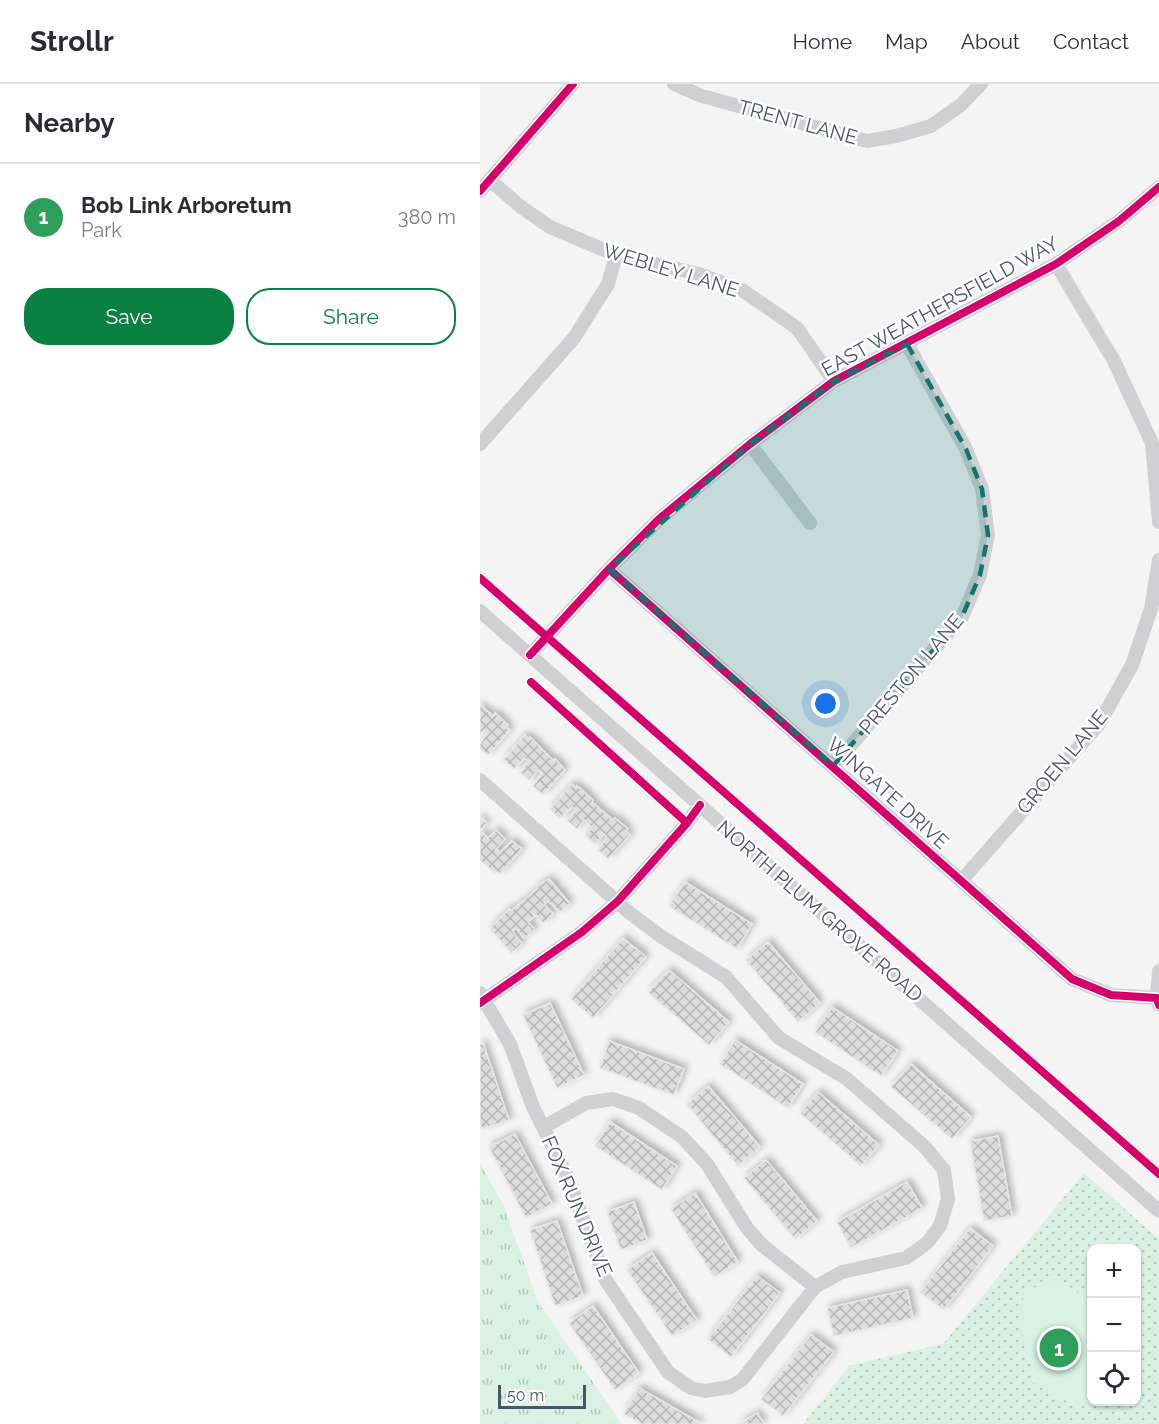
<!DOCTYPE html>
<html lang="en">
<head>
<meta charset="utf-8">
<style>
  body { margin:0; font-family:Raleway,sans-serif; background:#f2f2f3; color:#2b2b33 }
  .controls { position:absolute; right:18px; bottom:18px; display:grid; overflow:hidden; border-radius:12px; box-shadow:0 2px 4px #0004 }
  .controls button { width:54px; height:54px; display:grid; place-items:center; padding:0; border:0; border-bottom:2px solid #e1e1e2; background:#fff; color:#2b2b33; font:30px sans-serif }
  .scale { position:absolute; left:18px; bottom:15px; width:88px; box-sizing:border-box; padding-left:6px; border:3px solid #4a5661; border-top:0; font-size:16px; line-height:21px; white-space:nowrap; color:#4a5661; -webkit-text-stroke:4px #fff; paint-order:stroke }
  .you { position:absolute; left:346px; top:620px; width:21px; height:21px; margin:-15px; border:4px solid #fff; border-radius:50%; background:#1a73e8; box-shadow:0 0 0 9px #1a73e833 }
  .badge { display:grid; place-items:center; width:39px; height:39px; border-radius:50%; background:#0b8043; color:#fff; font-size:20px; font-weight:700 }
  .pin { position:absolute; translate:-50% -50%; border:3px solid #fff; box-shadow:0 2px 6px #0006 }
  .list { margin:0; padding:0; list-style:none }
  h2 { display:flex; justify-content:space-between; align-items:center; height:78px; margin:0; padding:0 24px; font-size:26px }
  h2 small { font-size:20px; font-weight:400; color:#7c7c81 }
  .list li { display:grid; grid-template-columns:39px 1fr auto; gap:18px; align-items:center; box-sizing:border-box; height:108px; padding:0 24px; border-top:2px solid #e1e1e2 }
  .list b { display:block; font-size:22px; white-space:nowrap }
  .list p { margin:0; font-size:20px; white-space:nowrap; color:#7c7c81 }
  .list em { font-size:20px; font-style:normal; color:#7c7c81 }
  .actions { display:flex; gap:12px; padding:18px 24px }
  .actions a { flex:1; padding:14px 0; border:2px solid #0b8043; border-radius:24px; text-align:center; font-size:21px; color:#0b8043 }
  .actions .main { background:#0b8043; color:#fff }
  .icon { flex:none; width:33px; height:33px; fill:none; stroke:currentColor; stroke-width:2; stroke-linecap:round; stroke-linejoin:round }
  .map { position:relative; flex:none; width:679px; height:1340px; overflow:hidden }
  header { display:flex; align-items:center; gap:36px; box-sizing:border-box; height:84px; padding:0 30px; background:#fff; border-bottom:2px solid #e1e1e2 }
  header strong { font-size:28px }
  nav { display:flex; gap:33px; margin-inline-start:auto; font-size:21px }
  main { display:flex }
  aside { flex:1; background:#fff }
  .map>svg:first-child { display:block }
</style>
</head>
<body>
<header>
<strong>Strollr</strong>
<nav><a>Home</a><a>Map</a><a>About</a><a>Contact</a></nav>
</header>
<main>
<aside>
<h2>Nearby<small></small></h2>
<ul class="list">
<li><span class="badge" style="background:#2e9e5b">1</span><div><b>Bob Link Arboretum</b><p>Park</p></div><em>380 m</em></li>
</ul>
<div class="actions"><a class="main">Save</a><a>Share</a></div>
</aside>
<div class="map">
<svg width="679" height="1340" viewBox="0 0 679 1340">
  <defs>
    <pattern id="grass-tufts" width="24" height="20" patternUnits="userSpaceOnUse" patternTransform="scale(1.5)"><rect width="24" height="20" fill="#d9f2e3"/><path d="M3 7l-1-3M5 7V3M7 7l1-3M15 17l-1-3M17 17v-4M19 17l1-3" fill="none" stroke="#b2c7bb"/></pattern>
    <pattern id="park-dots" width="8" height="8" patternUnits="userSpaceOnUse" patternTransform="scale(1.5)"><rect width="8" height="8" fill="#d9f2e3"/><path d="M2 2h.1M6 6h.1" fill="none" stroke="#b2c7bb" stroke-width="1.8" stroke-linecap="round"/></pattern>
    <pattern id="building-cross-hatch" width="8" height="8" patternUnits="userSpaceOnUse" patternTransform="scale(1.5)"><rect width="8" height="8" fill="#ddddde"/><path d="M0 0l8 8M0 8l8-8" fill="none" stroke="#b5b6b7"/></pattern>
    <filter id="shadow"><feDropShadow dx="3.5" dy="-3.5" stdDeviation="3" flood-color="#0004"/></filter>
  </defs>
  <rect width="100%" height="100%" fill="#f4f4f4"/>
  <path fill="url(#grass-tufts)" d="M0,1080l23,40 35,98 84,122h-142z"/>
  <path fill="url(#park-dots)" fill-rule="evenodd" d="M604,1089l75,66v185h-356l47,-59 93,-21zM612,1164h44v154h-44z"/>
  <path fill="#d9f2e3" d="M568,1194l24,10 19,16 1,98h5l-2,2 -29,-3 -34,-19 -1,-18 -10,-33 2,-36z"/>
  <path fill="url(#building-cross-hatch)" stroke="#e5e6e7" stroke-width="1.5" filter="url(#shadow)" d="M0,621l13,11 2,-3 13,12 -2,2 4,3 -22,25 -8,-7v-4l7,-11 -3,-3 -4,4z
    M45,651l4,4 1,-2 24,24 1,-2 10,11 -22,25 -10,-9 9,-13 -4,-3 -9,10 -9,-8 9,-11 -4,-3 -11,11 -11,-9z
    M92,700l4,4 1,-2 16,14 -1,2 21,18 2,-2 13,11 -2,2 4,4 -22,24 -10,-9 9,-13 -3,-3 -9,10 -10,-9 7,-7 -8,-8 -7,9 -10,-9 9,-10 -4,-3 -12,11 -10,-9z
    M0,733l7,6 -7,8 8,7 8,-8 9,9 -9,10 4,3 12,-11 10,8 -22,25 -4,-3 -1,2 -15,-13z
    M69,795l21,25 -10,8 -12,-11 -4,3 9,10 -10,9 -7,-8 -8,7 7,8 -11,8 -8,-10 -4,3 10,13 -11,9 -21,-25 19,-19 2,2 27,-23 -1,-2z
    M205,798l67,42 -15,25 -68,-43z
    M143,854l23,19 -53,61 -22,-19z
    M288,858l52,61 -22,19 -52,-62z
    M189,886l60,52 -20,23 -61,-53z
    M70,919l34,72 -27,13 -34,-73z
    M352,923l66,44 -17,25 -66,-44z
    M255,956l68,44 -15,24 -68,-44z
    M129,957l75,28 -10,26 -74,-27z
    M3,959l26,77 -27,9 -2,-6v-78z
    M431,980l60,53 -19,22 -61,-52z
    M228,1002l52,61 -22,19 -51,-62z
    M338,1008l61,53 -18,21 -61,-53z
    M130,1038l67,44 -15,24 -67,-44z
    M35,1050l37,70 -26,14 -37,-71z
    M518,1052l14,80 -28,5 -14,-80z
    M286,1076l51,61 -22,18 -51,-61z
    M427,1098l15,26 -71,40 -14,-26z
    M215,1109l43,69 -24,15 -43,-68z
    M154,1118l13,38 -26,10 -14,-38z
    M77,1137l26,75 -28,10 -25,-76z
    M490,1144l23,18 -49,64 -24,-18z
    M172,1169l45,67 -25,16 -45,-66z
    M277,1192l23,17 -49,64 -23,-18z
    M427,1206l6,28 -79,18 -7,-28z
    M113,1222l46,67 -24,17 -46,-67z
    M331,1251l23,17 -51,64 -22,-17z
    M159,1304l63,36h-60l-18,-10z
    M277,1329l7,11h-25z"/>
  <g fill="none" stroke-linecap="round" stroke-linejoin="round">
    <path stroke="#ced0d2" stroke-width="14" d="M194,0l28,12 165,45 29,-5 35,-10 30,-21 20,-21
      M10,96l31,27 29,20 66,28 83,19 43,16 55,38 37,53
      M0,107l93,-107
      M576,180l58,97 38,82 7,79
      M0,360l94,-106 34,-54 8,-29
      M270,360l60,79
      M129,485l463,410 39,16 46,3 2,7
      M0,527l679,600
      M50,571l79,-86 50,-50 91,-75 84,-63 222,-117 63,-43 40,-34
      M353,682l129,-149 18,-42 8,-40 -6,-46 -16,-40 -59,-105
      M0,696l151,134 31,23 64,40 53,61 68,41 78,68 19,23 4,29 -8,27 -13,17 -21,15 -64,14 -27,15 -73,93 -12,7 -25,4 -14,-3 -23,-16 -63,-93 -36,-99 -36,-73 -23,-63 -30,-51
      M481,797l138,-157 33,-59 19,-56 8,-49
      M677,914l2,-27
      M0,919l102,-71 36,-31 69,-78 13,-18
      M64,1043l42,-24 27,-4 26,9 43,29 25,27 40,64 15,17 53,42"/>
    <g stroke="#fff" stroke-width="11">
      <path id="cycleway" d="M0,107l93,-107
        M129,485l463,410 39,16 46,3 2,7
        M0,494l679,596
        M50,571l79,-86 50,-50 91,-75 84,-63 222,-117 63,-43 40,-34
        M51,598l156,141
        M0,919l102,-71 36,-31 69,-78 13,-18"/>
    </g>
    <use href="#cycleway" stroke="#d6006c" stroke-width="8"/>
  </g>
  <path fill="#0f766e" fill-opacity="0.2" stroke="#0f766e" stroke-width="4.5" stroke-dasharray="12 8" stroke-linejoin="round" d="M427,260l59,105 16,40 6,46 -8,40 -18,42 -129,149 -224,-197 141,-125 84,-63z"/>
  <g text-anchor="middle" stroke-width="5" stroke-linejoin="round" paint-order="stroke">
    <g font-size="20" fill="#4a5661" stroke="#fff">
      <text transform="translate(318 38) rotate(15)" y="7">TRENT LANE</text>
      <text transform="translate(191 186) rotate(17)" y="7">WEBLEY LANE</text>
      <text transform="translate(460 222) rotate(-29)" y="7">EAST WEATHERSFIELD WAY</text>
      <text transform="translate(431 590) rotate(-50)" y="7">PRESTON LANE</text>
      <text transform="translate(582 678) rotate(-50)" y="7">GROEN LANE</text>
      <text transform="translate(408 709) rotate(42)" y="7">WINGATE DRIVE</text>
      <text transform="translate(340 827) rotate(41)" y="7">NORTH PLUM GROVE ROAD</text>
      <text transform="translate(97 1122) rotate(67)" y="7">FOX RUN DRIVE</text>
    </g>
  </g>
</svg>
<div class="controls">
<button>+</button>
<button>−</button>
<button><svg class="icon" aria-label="locate" viewBox="0 0 24 24"><circle cx="12" cy="12" r="6"/><path d="M12 2v4M12 18v4M2 12h4M18 12h4"/></svg></button>
</div>
<div class="scale">50 m</div>
<div class="you"></div>
<div class="pin badge" style="left:579px;top:1264px;background:#2e9e5b">1</div>
</div>
</main>
</body>
</html>
